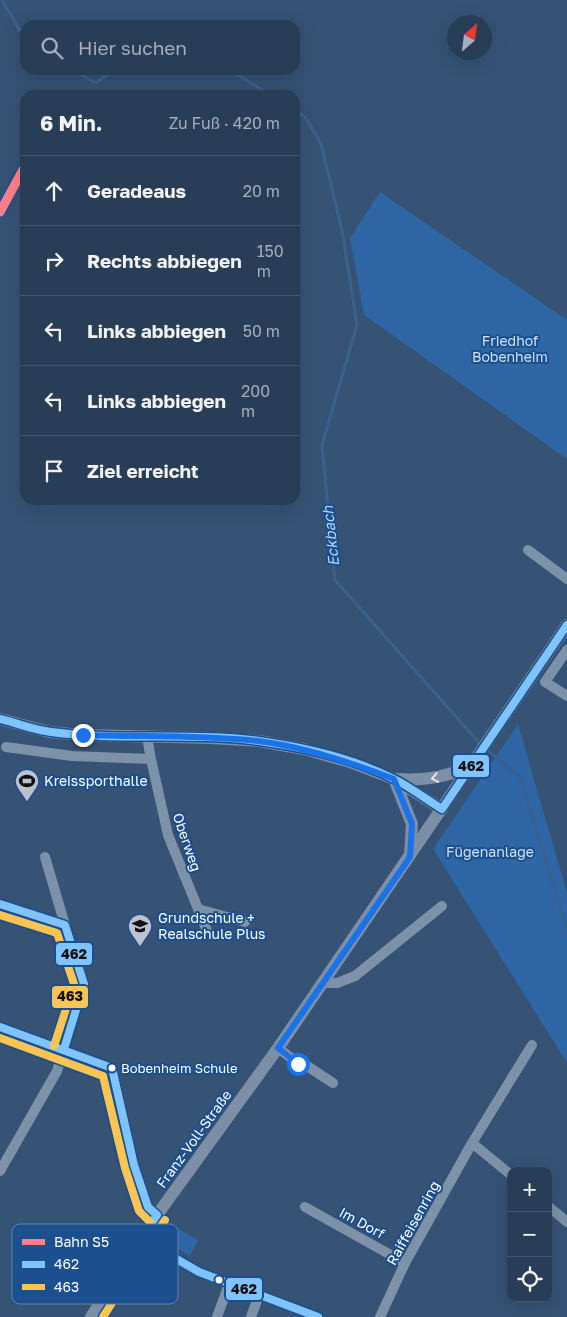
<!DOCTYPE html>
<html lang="de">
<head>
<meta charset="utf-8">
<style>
  body { margin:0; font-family:"Golos Text",sans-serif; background:#344961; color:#f1f3f6 }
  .controls { position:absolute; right:15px; bottom:15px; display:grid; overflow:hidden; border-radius:10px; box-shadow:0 5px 20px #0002 }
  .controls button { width:45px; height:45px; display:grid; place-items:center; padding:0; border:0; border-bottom:1px solid #44576d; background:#283e57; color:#f1f3f6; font:25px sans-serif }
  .compass { position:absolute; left:447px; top:15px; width:45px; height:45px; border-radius:50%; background:#283e57; box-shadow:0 5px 20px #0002; rotate:28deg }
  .stop { position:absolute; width:15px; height:15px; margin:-11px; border:4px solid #1a73e8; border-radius:50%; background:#fff }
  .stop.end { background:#1a73e8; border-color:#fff; box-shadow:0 1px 5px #0008 }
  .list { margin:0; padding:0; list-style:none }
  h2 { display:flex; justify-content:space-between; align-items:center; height:65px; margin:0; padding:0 20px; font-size:21px }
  h2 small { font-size:16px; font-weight:400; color:#a5aeba }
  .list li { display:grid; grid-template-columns:32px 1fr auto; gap:15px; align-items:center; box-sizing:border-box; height:70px; padding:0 20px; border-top:1px solid #44576d }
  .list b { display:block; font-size:19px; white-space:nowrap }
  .list em { font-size:16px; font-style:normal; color:#a5aeba }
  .icon { flex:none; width:28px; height:28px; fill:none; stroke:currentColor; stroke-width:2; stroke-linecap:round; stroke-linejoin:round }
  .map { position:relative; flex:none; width:567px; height:1317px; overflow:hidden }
  .search { position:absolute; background:#283e57; box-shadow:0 5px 20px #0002; left:20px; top:20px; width:280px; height:55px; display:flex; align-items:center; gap:12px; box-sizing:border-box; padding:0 18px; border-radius:15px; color:#a5aeba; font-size:19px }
  .panel { position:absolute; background:#283e57; box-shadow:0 5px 20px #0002; left:20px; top:90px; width:280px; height:415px; border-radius:15px }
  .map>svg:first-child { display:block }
</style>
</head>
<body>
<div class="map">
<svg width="567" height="1317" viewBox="0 0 567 1317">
  <rect width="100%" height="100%" fill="#365274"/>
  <path fill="#2f66a5" d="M380,192l187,128v139l-203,-144 -14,-77z
    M518,724l49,169v170l-134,-214z
    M165,1221l33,19 -8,16c-12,-7 -31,-19 -25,-35z"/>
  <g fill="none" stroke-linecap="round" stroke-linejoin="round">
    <path stroke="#3b618d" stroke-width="3" d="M2,0l17,29 6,5
      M72,70l24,13 17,-13
      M226,70l9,3 35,22
      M295,110l10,7 16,27 21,86 15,95 -35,120 13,135 146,165
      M486,749l34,28 47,152"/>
    <path stroke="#7d92a8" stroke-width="10" d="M528,550l39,29
      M567,650l-22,32 22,14
      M6,747l66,9 79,3 -4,-22
      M151,759l17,76 39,96
      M45,857l20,68
      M0,904l65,21 19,59 -27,87 -57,100
      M198,909l47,13
      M323,983h14l18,-7 87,-70
      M0,1027l112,41 22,97 14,42 9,8
      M278,1048l21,16 8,2 26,17
      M472,1143l39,32
      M548,1206l19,16
      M305,1207l100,56
      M145,1233l23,14 5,10
      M137,1244l24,14 12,-1 26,15 30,12 89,33
      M217,1317l12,-33
      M251,1317l8,-22
      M380,1317l25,-54 67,-120 60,-98"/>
    <path stroke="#7d8ea7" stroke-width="12" d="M0,719l49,13 34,3 128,3 48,3 45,8 46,13 44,17 48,30
      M394,779l18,45 -2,31
      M396,779c27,2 51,-1 75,-14
      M91,1317l66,-102 121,-167 289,-423"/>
    <g stroke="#1b4f8f" stroke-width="11">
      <path id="bus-1" d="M0,719c17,4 34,11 51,13 69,9 139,0 208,9 44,6 95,18 135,38 16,8 32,20 48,30l125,-184
        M0,904l65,21 19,59 -20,65
        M0,1027l112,41 22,97 14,42 9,8
        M157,1215l-20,29 24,14 12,-1 26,15 119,45"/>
    </g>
    <g stroke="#1b4f8f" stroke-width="11">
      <path id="bus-2" d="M0,915l57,18 17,51 -20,62
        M0,1038l103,38 22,92 14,43 11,11
        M103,1317l62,-97"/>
    </g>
    <use href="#bus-1" stroke="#80c4ff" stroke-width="8"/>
    <use href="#bus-2" stroke="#fcc553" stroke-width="8"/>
    <g stroke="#1b4f8f" stroke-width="12">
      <path id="rail-1" d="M0,212l25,-46"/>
    </g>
    <use href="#rail-1" stroke="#ff808c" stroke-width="9"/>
  </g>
  <defs><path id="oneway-chevron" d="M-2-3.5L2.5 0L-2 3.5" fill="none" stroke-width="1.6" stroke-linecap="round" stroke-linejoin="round" transform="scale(1.25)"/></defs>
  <use stroke="#e5e8ed" href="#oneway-chevron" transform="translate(435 778) rotate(169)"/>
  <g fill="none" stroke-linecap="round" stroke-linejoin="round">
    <path stroke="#1a73e8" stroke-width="6" d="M83,735c58,2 117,0 175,6 47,6 92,21 136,38l18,45 -2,33 -132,191 20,16"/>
  </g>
  <defs>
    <g id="stadium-pin" transform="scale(1.25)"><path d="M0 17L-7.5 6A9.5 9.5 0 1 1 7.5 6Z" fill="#b9c2ce" stroke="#1b4f8f"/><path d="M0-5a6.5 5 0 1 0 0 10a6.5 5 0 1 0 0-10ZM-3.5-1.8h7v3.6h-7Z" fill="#111"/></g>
    <g id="school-pin" transform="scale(1.25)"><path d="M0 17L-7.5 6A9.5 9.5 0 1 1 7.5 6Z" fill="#b9c2ce" stroke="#1b4f8f"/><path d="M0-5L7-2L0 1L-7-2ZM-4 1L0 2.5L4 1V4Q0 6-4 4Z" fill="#111"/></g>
  </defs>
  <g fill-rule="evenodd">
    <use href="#stadium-pin" x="27" y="781"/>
    <use href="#school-pin" x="140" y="926"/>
  </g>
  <g fill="#fff" stroke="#1b4f8f" stroke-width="2">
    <circle cx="112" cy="1068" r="4.5"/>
    <circle cx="219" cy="1280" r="4.5"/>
  </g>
  <g text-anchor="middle" stroke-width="4" stroke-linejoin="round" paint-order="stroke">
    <g font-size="13" fill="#fff" stroke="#1b4f8f" text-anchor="start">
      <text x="121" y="1073">Bobenheim Schule</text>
    </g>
    <g font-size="14" fill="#cfe3fa" stroke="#1b4f8f">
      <text x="510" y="346">Friedhof<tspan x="510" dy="16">Bobenheim</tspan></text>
      <text x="490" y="857">Fügenanlage</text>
    </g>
    <g font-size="14" fill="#fff" stroke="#1b4f8f" text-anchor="start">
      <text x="44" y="786">Kreissporthalle</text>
      <text x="158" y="923">Grundschule +<tspan x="158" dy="16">Realschule Plus</tspan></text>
    </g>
    <g font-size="14" fill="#fff" stroke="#1b4f8f">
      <text transform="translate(187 842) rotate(71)" y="5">Oberweg</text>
      <text transform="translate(194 1139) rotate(-54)" y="5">Franz-Voll-Straße</text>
      <text transform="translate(362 1223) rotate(29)" y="5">Im Dorf</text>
      <text transform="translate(413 1223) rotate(-61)" y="5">Raiffeisenring</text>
    </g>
    <g font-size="15" font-style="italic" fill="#b5d3f5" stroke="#1b4f8f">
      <text transform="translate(331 536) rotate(-96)" y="5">Eckbach</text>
    </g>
  </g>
  <rect x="12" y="1224" width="166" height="80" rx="8" fill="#1b4f8f" stroke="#5f84b1" stroke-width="1"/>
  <rect x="22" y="1239" width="23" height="6" fill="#ff808c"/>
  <rect x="22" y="1261" width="23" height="7" fill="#80c4ff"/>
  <rect x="22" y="1284" width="23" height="6" fill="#fcc553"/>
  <g font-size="14" fill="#fff">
    <text x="54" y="1247">Bahn S5</text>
    <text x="54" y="1269">462</text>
    <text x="54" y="1292">463</text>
  </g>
  <g stroke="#1b4f8f" stroke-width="2">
    <rect x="452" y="754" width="38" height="24" rx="5" fill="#80c4ff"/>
    <rect x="55" y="942" width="38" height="24" rx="5" fill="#80c4ff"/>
    <rect x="51" y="985" width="38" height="24" rx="5" fill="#fcc553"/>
    <rect x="225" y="1277" width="38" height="24" rx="5" fill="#80c4ff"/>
  </g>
  <g font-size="14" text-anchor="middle" font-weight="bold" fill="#111">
    <text x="471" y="771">462</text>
    <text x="74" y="959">462</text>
    <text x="70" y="1001">463</text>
    <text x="244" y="1294">462</text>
  </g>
</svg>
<div class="controls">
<button>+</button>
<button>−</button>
<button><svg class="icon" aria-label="locate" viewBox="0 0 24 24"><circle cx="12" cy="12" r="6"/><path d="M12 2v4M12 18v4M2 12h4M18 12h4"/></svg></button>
</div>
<svg class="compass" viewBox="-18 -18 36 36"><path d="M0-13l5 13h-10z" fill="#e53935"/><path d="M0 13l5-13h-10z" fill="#a5aeba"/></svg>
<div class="stop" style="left:298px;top:1064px"></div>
<div class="stop end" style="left:83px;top:735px"></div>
<div class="search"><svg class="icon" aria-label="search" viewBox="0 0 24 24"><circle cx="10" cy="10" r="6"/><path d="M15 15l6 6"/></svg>Hier suchen</div>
<section class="panel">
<h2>6 Min.<small>Zu Fuß · 420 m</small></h2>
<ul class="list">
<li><svg class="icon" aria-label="ahead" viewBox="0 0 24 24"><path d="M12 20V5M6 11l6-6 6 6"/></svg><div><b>Geradeaus</b></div><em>20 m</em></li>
<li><svg class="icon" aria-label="right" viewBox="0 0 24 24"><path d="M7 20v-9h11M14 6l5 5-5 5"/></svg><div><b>Rechts abbiegen</b></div><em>150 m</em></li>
<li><svg class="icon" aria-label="left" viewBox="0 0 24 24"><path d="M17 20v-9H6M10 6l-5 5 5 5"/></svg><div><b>Links abbiegen</b></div><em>50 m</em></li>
<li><svg class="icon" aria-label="left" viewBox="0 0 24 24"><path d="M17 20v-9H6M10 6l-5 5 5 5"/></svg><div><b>Links abbiegen</b></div><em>200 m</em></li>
<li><svg class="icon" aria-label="arrive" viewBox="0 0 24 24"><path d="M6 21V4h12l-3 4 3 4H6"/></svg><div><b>Ziel erreicht</b></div></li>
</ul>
</section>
</div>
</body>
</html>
